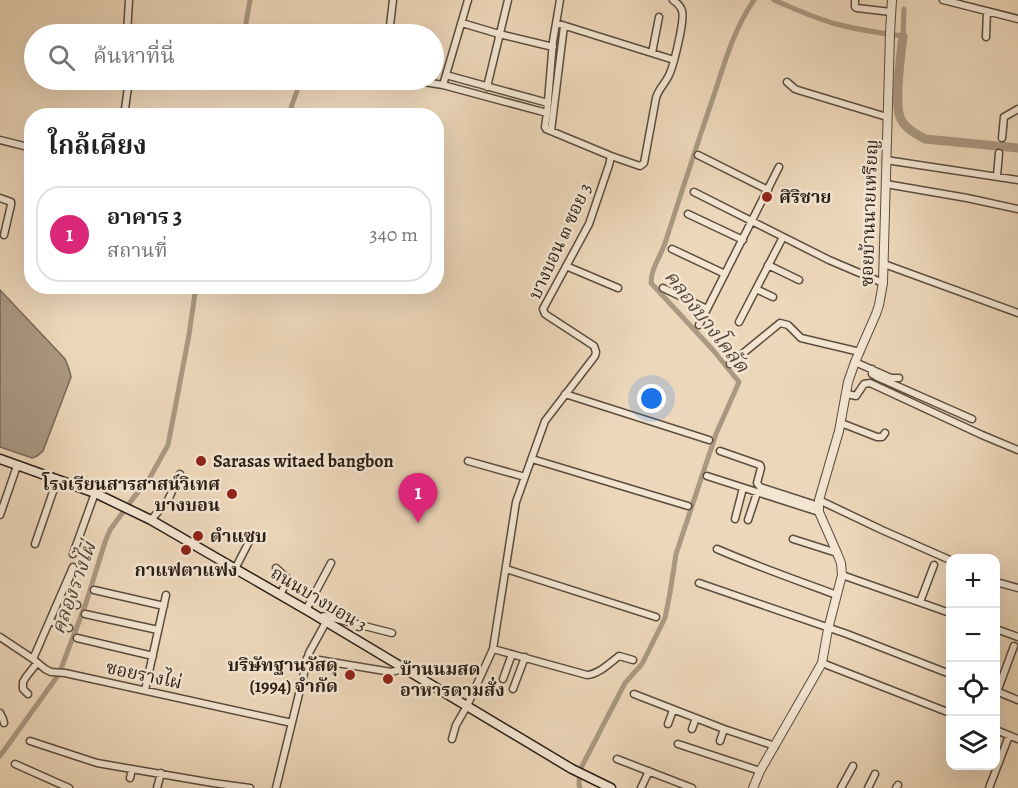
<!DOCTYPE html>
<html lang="th">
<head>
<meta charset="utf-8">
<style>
  body { margin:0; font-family:Alegreya,"Noto Serif Thai",serif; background:#f2f2f2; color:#222 }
  .controls { position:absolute; right:18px; bottom:18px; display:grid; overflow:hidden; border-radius:12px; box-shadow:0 6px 24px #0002 }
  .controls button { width:54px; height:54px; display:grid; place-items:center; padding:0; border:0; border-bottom:2px solid #e0e0e0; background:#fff; color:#222; font:30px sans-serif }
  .you { position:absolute; left:652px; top:399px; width:21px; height:21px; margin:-15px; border:4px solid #fff; border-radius:50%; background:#1a73e8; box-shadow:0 0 0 9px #1a73e833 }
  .badge { display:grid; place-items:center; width:39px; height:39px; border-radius:50%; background:#db2777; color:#fff; font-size:20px; font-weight:700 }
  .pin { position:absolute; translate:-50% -50px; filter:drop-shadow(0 2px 3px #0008) }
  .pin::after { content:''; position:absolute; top:32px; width:21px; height:18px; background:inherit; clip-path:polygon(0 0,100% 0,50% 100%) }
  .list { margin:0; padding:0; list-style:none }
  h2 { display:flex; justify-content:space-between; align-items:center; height:78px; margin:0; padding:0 24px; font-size:26px }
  h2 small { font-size:20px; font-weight:400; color:#767676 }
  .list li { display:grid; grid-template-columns:39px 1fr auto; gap:18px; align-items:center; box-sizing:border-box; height:96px; margin:0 12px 12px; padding:0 12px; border:2px solid #e0e0e0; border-radius:24px }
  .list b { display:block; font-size:22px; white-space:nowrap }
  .list p { margin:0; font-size:20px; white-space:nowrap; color:#767676 }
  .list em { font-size:20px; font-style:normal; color:#767676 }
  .icon { flex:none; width:33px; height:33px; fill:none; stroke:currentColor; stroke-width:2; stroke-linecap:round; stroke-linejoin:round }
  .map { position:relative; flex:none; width:1018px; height:788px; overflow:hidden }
  .search { position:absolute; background:#fff; box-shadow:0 6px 24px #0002; left:24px; top:24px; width:420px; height:66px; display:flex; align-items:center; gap:15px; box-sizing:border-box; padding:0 21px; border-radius:33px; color:#767676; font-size:22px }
  .panel { position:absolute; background:#fff; box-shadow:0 6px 24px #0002; left:24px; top:108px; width:420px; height:186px; border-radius:24px }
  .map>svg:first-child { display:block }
</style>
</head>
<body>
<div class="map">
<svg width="1018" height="788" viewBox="0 0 1018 788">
  <rect width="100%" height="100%" fill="#edd7ba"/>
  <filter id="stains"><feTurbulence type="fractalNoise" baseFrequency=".00333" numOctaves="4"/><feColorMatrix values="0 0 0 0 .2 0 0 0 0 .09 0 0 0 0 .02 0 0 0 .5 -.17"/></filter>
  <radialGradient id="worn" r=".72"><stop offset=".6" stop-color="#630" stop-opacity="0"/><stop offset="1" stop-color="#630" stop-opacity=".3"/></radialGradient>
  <path fill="#ab9882" stroke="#776756" stroke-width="1.5" d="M0,290l65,69 4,10 2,8 -28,74 -6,5 -5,2 -32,-11z"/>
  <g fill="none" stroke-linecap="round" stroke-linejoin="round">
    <path stroke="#ab9882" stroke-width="5" d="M774,0c20,9 41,18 62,24 22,6 44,9 67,12l1,-27
      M244,34l6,-34
      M284,80l14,8 -10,28
      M0,756l59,-82 27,-71 19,-61 5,-12 24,-33 14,-16 20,-36 21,-110 7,-49
      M580,788l-1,-4 1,-14 45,-87 17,-19 23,-46 5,-25 6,-39 40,-120 23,-52 -26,-32 -62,-67c0,-16 11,-28 15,-43 16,-49 32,-99 49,-148 10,-31 20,-65 39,-92"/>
    <path stroke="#ab9882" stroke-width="9" d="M903,36c-2,18 -9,65 -3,81 4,11 16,17 25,22l93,9"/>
    <g stroke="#5b4c3e" stroke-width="9">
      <path id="minor" d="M855,0v7l2,1 34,4
        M943,0l75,19
        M462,23l37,11 54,13
        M556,23l118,37
        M127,34l2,-34
        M389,34l4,-34
        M986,37l1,-26
        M652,53l7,-36
        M446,75l102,28
        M411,80l32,5 104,28 -2,14 1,2 65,27
        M787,82l8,7 6,2 86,26
        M443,85l25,-85
        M487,87l21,-87
        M547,113l6,-72 7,-41
        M124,116l5,-36
        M274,116l1,-2
        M551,131l13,-105
        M1002,138l2,-21 14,-8
        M0,140l32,8
        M698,155l70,35
        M886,160l132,20
        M997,176l2,-23
        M886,184l81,14 51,11
        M694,192l135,68 54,23
        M0,198l11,4v3l-7,30
        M688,214l55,26
        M672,249l53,25
        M884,264l134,49
        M768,265l31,15
        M566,266l52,22
        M663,288l44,21
        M756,289l17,8
        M739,322l44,-85
        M699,325l80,-158
        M855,362l36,16h8
        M730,364l50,-41 8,2 13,13 59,14
        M872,369v5l5,3 95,42
        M565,394l144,46
        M847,394l9,2 8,-12 6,-1 112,52 36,15
        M841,423l36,14h5l3,-4
        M720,451l40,14 1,3 -4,15 3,4 59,19
        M532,459l156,47
        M468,461l57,16
        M707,476l112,36
        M819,500l63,30 68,30
        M0,515l17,-49
        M735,519l8,-31
        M151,520l17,-20 12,-26
        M748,520l9,-27
        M793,539l44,14
        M35,544l22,-64
        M717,549c39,17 79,31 120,46
        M73,554l22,-61
        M276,568l29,26
        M235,569l18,-35
        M506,569l150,48
        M842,575l108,38
        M996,582l22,6
        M699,583l148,51 103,40
        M94,590l70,16
        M280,595l8,-16
        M60,598l17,7
        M920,602l14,-37
        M306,610l25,-47
        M85,614l73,16
        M320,618l4,-2 5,1 63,16
        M50,621l19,7
        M996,629l22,8
        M0,637l33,22 12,10 6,3 14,1 227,50
        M77,638l76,18
        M493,649l94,26c12,-1 23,-12 32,-19l14,4
        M307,658l84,14 12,-3
        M33,659l40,-92
        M822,663l128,50
        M503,679l9,-25
        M513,689l12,-32
        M145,690l21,-95
        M996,691l22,9
        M997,692l17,-46
        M28,694l-5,-5v-7l3,-5 11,-14
        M634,694l90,35 51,17
        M0,713l3,6 1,4
        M668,724l5,-14
        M692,729l4,-11
        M996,730l22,9
        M452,739l4,-14 11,-19 26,-57 23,-147 29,-81 50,-65 1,-4 -2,-6 -49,-32 -2,-5 46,-85 20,-59 2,-9 26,9 3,1 4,-3 12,-65c2,-8 8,-13 12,-21 5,-8 17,-57 14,-66 -1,-5 -5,-8 -9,-11
        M30,741l67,22 116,20 37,5
        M720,741l4,-12
        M678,744l82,27
        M617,759l75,29
        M15,764l54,24
        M130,778l2,-9
        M157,788l4,-15
        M276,788l33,-135 17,-31
        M641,788l8,-17
        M841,788l12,-22
        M868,788l7,-14
        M896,788l2,-3
        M989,788l20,-52"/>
    </g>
    <g stroke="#5b4c3e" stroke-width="10">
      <path id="tertiary" d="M753,788l7,-17 62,-108 6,-34 14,-54 -1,-12 -4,-10 -18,-41v-12l20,-69 9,-49 7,-20 21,-48 3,-9 4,-22 7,-250 2,-33"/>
    </g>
    <g stroke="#2a1d15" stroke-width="11">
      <path id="secondary" d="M0,459l95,34 56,27 159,92 262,157 39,19"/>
    </g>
    <use href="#minor" stroke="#f3e5d2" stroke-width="6"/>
    <use href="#tertiary" stroke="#f3e5d2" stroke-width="8"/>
    <use href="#secondary" stroke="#f3e5d2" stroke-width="8"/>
  </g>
  <g fill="#8f2418" stroke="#f3e5d2" stroke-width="2">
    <circle cx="767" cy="197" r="6"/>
    <circle cx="201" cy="461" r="6"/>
    <circle cx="232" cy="494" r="6"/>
    <circle cx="198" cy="536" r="6"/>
    <circle cx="186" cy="550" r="6"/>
    <circle cx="350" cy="675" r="6"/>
    <circle cx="388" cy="679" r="6"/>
  </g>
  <g text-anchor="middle" stroke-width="5" stroke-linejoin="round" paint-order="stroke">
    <g font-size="18" font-weight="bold" fill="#2a1d15" stroke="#f3e5d2" text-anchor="start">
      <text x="779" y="203">ศิริชาย</text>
      <text x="213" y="467">Sarasas witaed bangbon</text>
      <text x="220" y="490" text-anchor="end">โรงเรียนสารสาสน์วิเทศ<tspan x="220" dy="21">บางบอน</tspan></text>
      <text x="210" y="542">ตำแซบ</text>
      <text x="186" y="576" text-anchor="middle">กาแฟตาแฟง</text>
      <text x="338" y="671" text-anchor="end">บริษัทฐานวัสดุ<tspan x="338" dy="21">(1994) จำกัด</tspan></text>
      <text x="400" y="675">บ้านนมสด<tspan x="400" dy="21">อาหารตามสั่ง</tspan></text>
    </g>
    <g font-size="18" fill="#2a1d15" stroke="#f3e5d2">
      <text transform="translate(869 213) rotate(-88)" y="6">ซอยบ้านนายเหรียญ</text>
      <text transform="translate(560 241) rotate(-65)" y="6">บางบอน ๓ ซอย 3</text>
      <text transform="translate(319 599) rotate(31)" y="6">ถนนบางบอน 3</text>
      <text transform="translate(144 675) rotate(12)" y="6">ซอยรางไผ่</text>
    </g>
    <g font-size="20" font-style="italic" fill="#57483b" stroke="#f3e5d2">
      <text transform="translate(707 321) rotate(52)" y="7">คลองบางโคลัด</text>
      <text transform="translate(73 588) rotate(-70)" y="7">คลองรางไผ่</text>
    </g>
  </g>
  <rect width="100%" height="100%" filter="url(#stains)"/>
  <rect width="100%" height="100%" fill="url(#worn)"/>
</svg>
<div class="controls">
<button>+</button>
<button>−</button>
<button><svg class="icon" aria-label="locate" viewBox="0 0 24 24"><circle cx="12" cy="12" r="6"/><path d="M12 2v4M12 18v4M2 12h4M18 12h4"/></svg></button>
<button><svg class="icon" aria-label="layers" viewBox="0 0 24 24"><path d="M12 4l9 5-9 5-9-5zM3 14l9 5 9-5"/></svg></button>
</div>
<div class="you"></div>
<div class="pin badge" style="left:418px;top:523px">1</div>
<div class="search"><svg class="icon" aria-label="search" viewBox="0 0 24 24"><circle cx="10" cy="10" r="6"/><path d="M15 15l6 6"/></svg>ค้นหาที่นี่</div>
<section class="panel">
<h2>ใกล้เคียง<small></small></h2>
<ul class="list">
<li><span class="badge">1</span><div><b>อาคาร 3</b><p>สถานที่</p></div><em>340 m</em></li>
</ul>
</section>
</div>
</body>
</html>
